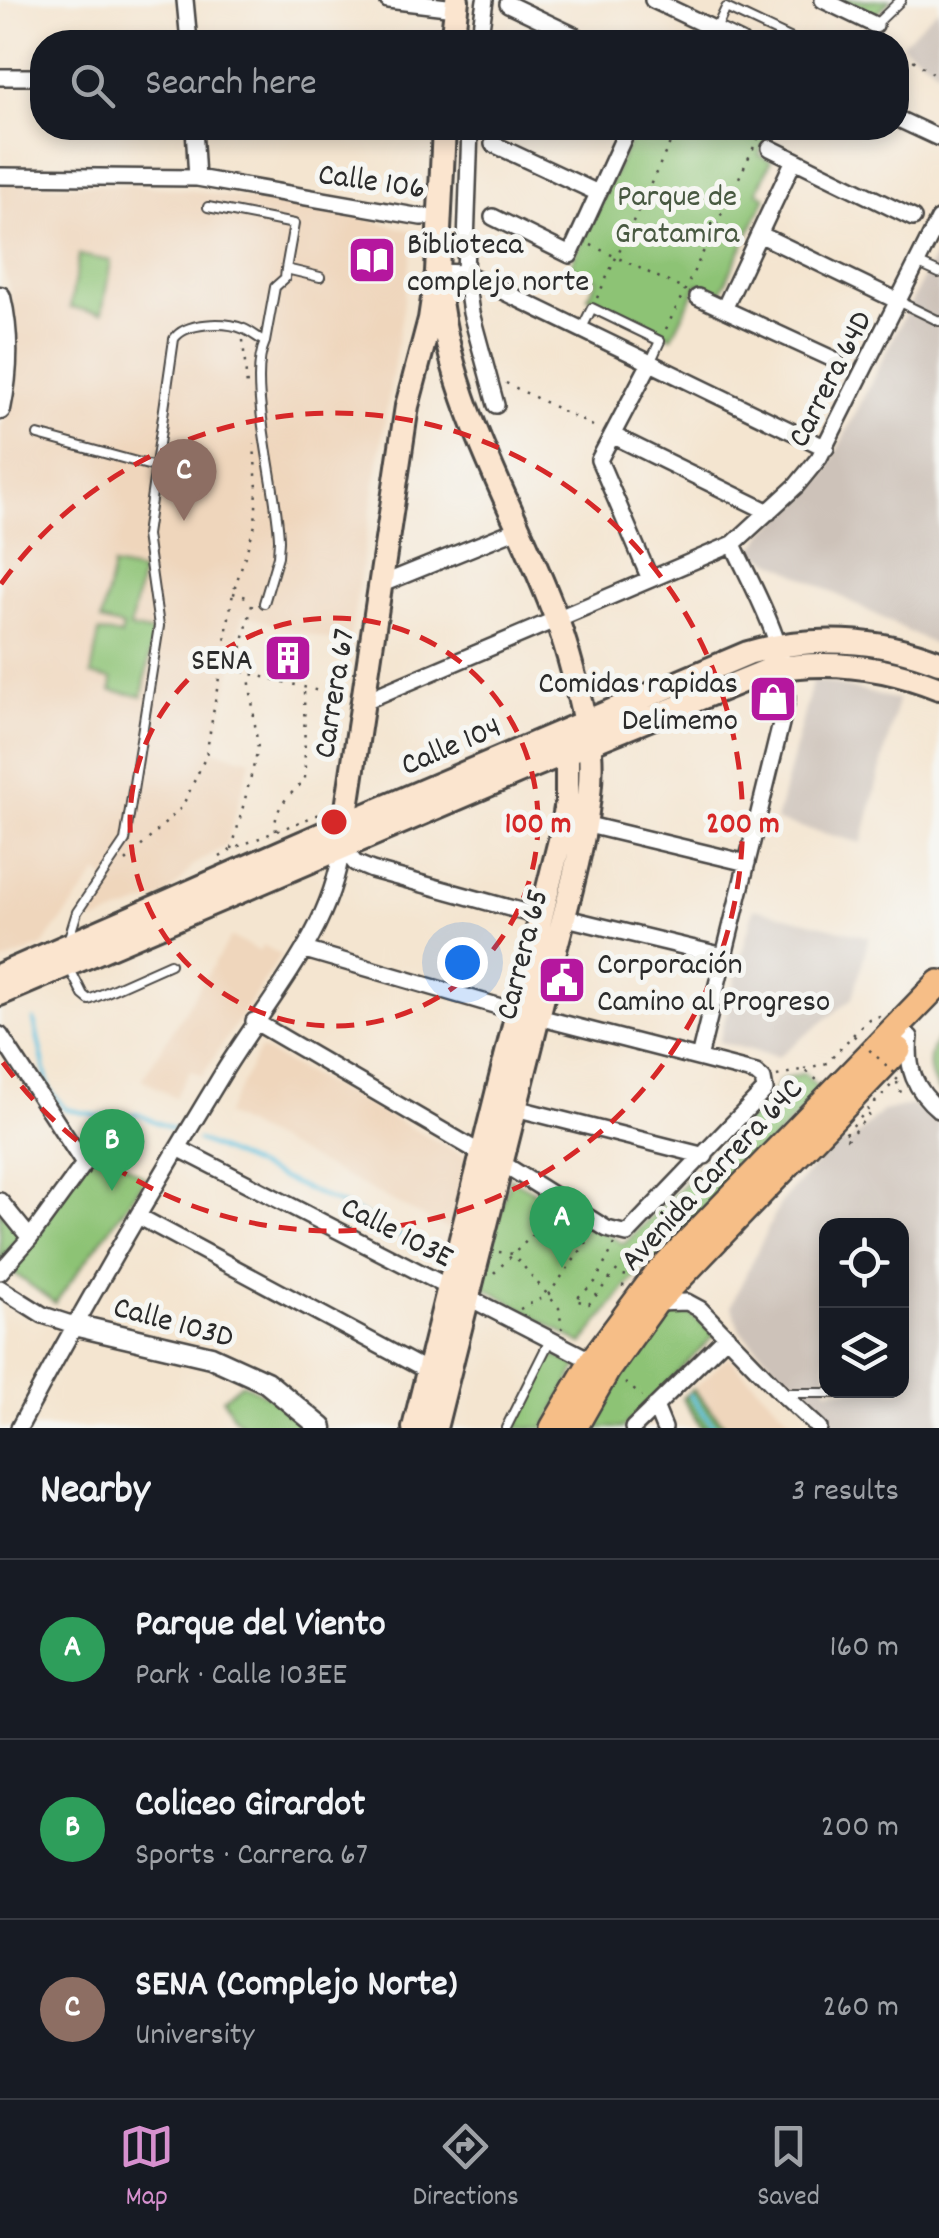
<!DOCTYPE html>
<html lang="en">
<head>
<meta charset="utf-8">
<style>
  body { margin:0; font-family:Dekko,sans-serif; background:#242831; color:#f1f3f6 }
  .controls { position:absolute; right:30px; bottom:30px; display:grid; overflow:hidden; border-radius:20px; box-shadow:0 5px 15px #0003 }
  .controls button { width:90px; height:90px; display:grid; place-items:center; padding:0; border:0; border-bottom:2px solid #363941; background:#171b24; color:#f1f3f6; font:50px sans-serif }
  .you { position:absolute; left:462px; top:962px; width:35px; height:35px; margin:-25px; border:8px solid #fff; border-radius:50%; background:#1a73e8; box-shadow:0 0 0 15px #1a73e833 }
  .badge { display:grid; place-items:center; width:65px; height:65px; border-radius:50%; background:#d690ce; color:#fff; font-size:32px; font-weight:700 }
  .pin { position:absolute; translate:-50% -82px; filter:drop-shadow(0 2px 5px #0008) }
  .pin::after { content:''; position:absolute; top:52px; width:35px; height:30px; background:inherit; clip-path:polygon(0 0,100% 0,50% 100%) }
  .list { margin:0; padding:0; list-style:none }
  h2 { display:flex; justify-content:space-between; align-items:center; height:130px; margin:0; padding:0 40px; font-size:42px }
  h2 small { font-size:32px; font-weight:400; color:#9ea1a6 }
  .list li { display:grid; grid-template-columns:65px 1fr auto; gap:30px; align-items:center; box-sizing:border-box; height:180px; padding:0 40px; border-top:2px solid #363941 }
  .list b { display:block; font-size:38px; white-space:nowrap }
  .list p { margin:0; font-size:32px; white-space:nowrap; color:#9ea1a6 }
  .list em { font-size:32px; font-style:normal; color:#9ea1a6 }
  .icon { flex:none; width:55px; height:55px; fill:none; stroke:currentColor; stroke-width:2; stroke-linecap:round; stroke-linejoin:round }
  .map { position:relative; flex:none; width:939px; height:1428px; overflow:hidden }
  .search { position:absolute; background:#171b24; box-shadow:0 5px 15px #0003; left:30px; right:30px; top:30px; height:110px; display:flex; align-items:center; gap:25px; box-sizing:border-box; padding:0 35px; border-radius:40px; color:#9ea1a6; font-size:38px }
  .sheet { height:670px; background:#171b24 }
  nav { display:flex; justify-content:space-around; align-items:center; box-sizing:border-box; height:140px; border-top:2px solid #363941; background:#171b24; font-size:28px; color:#9ea1a6 }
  nav a { display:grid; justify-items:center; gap:5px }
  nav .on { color:#d690ce }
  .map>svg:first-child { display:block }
</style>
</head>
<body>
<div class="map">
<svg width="939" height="1428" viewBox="0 0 939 1428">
  <rect width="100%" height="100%" fill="#f6f6f2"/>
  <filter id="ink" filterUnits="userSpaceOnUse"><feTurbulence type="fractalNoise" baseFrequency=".01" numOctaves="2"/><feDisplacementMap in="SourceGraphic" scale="20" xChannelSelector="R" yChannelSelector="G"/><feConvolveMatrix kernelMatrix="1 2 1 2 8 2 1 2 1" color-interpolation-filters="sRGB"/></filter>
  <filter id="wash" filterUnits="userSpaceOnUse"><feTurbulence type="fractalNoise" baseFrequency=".0048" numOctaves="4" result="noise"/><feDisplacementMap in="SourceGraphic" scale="40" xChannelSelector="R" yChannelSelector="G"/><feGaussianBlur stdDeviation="2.25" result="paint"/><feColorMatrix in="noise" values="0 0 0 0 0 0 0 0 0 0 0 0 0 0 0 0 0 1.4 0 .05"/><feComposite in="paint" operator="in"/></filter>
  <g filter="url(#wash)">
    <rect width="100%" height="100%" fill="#f4e5d0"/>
    <path fill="#efd6bc" d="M0,183l135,2 58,6 156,23 66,18 -66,414 -106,-31 -29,135 37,10 -25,86 -33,19 -11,15 -16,16 -72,26 -4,-6 2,-8 21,-24 -15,-11 -56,73 -42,17v-536l9,-19 5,-55 -3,-58 -11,-37z
      M231,937l28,14 4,-6 18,10 -79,121 -12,-6 -15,28 -33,-19z
      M260,1049l211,110 -22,71 -224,-115z
      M728,1357l71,71h-72l-34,-39z"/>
    <path fill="#cdc2b9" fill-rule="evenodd" d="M939,8v63l-38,-27z
      M939,246v401l-187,-96 14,-20 58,-55z
      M813,679l85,21 -36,143 -86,-22z
      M754,908l115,29 -16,61 -75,59 -59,-15z
      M911,1105l28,19v304h-100l-99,-97 -9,-26 50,-103 58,-64 8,7 35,-34zM826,1226h76v164h-76z"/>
    <path fill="#8dc375" stroke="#5c7750" stroke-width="2.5" d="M838,0h53l-18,17z
      M636,128h136l-13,27 12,6 -14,31 9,5 -46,97 -22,-10 -26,53 -84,-40 9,-18 -27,-13z
      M79,255l32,6 -9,52 -32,-5z
      M113,566l29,6 -12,56 24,5 -12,63 -31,-5 1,-12 -21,-4 8,-43 22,4 2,-9 -22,-6z
      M939,1037v55c-12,-18 -13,-38 0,-55z
      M804,1073l17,18 -167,172 -7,-3 -65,84 -99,-58 -2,-8 29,-100 114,66 147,-148 10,-16z
      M91,1139l55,40 -91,124 -55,-40 17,-23 -17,18v-48l22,24z
      M672,1309l16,3 27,22 -92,94h-34l17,-34z
      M552,1354l26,11 -33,63h-30z
      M242,1383l33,17 31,28h-61l-12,-12 -10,-17z"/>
    <path fill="#72a966" stroke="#4e6a48" stroke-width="2.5" d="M693,1389l34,39h-26l-19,-30z"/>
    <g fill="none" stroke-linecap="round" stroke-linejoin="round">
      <path stroke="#62c3e0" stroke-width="4" d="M34,1020l15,69 16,20 34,7 38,-2 38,16
        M198,1140l170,77 62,36
        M690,1395l25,33"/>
    </g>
  </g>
  <g filter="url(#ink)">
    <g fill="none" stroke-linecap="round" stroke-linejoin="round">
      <g stroke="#494744" stroke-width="12">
        <path id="service" d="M876,24l25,-24
          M716,29l10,-21 68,32 -1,2
          M208,207l86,17 -8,45
          M917,263l22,10
          M898,301l41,20
          M581,330l11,-22 68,33 -10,22
          M38,435l117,32
          M264,603l14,-47 1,-16c-1,-50 -33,-158 -14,-198
          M68,941l9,-29 48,-71 34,-215 -13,-91 28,-196c11,-17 51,-18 70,-10 7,3 14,9 21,13l10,-55 10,-9 1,-9 34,8
          M70,969l13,26 6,5 81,-36
          M785,1393h67
          M506,1428l44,-88"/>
      </g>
      <g stroke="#494744" stroke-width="20">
        <path id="minor" d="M185,0l4,42
          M388,0l67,8
          M653,0l88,42
          M823,0l52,25
          M508,4l80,38
          M479,42l6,-42
          M0,77h42
          M896,118l43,20
          M194,128l3,50
          M470,128l-5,145 6,40 25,92
          M493,144l105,49
          M770,148l143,70
          M0,176l197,2 224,39 16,-1
          M493,217l77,38 58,-127
          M759,234l139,67
          M437,272l28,1 361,175
          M698,297l137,63
          M724,309l70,-149
          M650,363l-51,97 51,119
          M612,435l157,77
          M382,584l136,-55
          M362,702l371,-158 63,-58 23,-28 120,-239
          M584,824l163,39
          M342,847l13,16 17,7 170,47
          M562,917l162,39
          M305,950l213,62
          M254,1021l230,134
          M0,1035l84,129 -54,74 -30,34
          M910,1037c-4,31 5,53 29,73
          M699,1058l88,-359c0,-54 -32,-107 -54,-155
          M515,1108l190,48
          M178,1148l414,213
          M502,1163l105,66 20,5 138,-144 -2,-11 -7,-6 -218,-56
          M0,1201l30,37
          M138,1216l291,156
          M0,1288l43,27 31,10
          M655,1303l32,-1 13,7 81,84 38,35
          M655,1406l9,22
          M19,1428c64,-121 133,-238 204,-355 45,-74 107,-139 119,-226
          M633,1428l94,-92"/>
      </g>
      <g stroke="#494744" stroke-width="25">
        <path id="tertiary" d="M0,297c9,38 8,74 0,112
          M74,1325l137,32 55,25 56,46"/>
      </g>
      <g stroke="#494744" stroke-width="28">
        <path id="secondary" d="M452,42l5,-42
          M343,835l64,-429 23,-87 7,-47 7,-144
          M0,975l345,-151 403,-171c63,-18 130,-15 191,9
          M0,994l519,-222 250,-102c59,-11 115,-4 170,18
          M414,1428l148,-596 5,-31v-49
          M435,1428c38,-149 75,-298 112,-447 16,-66 54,-180 41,-244 -8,-39 -18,-81 -31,-117 -44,-120 -111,-217 -120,-348"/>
      </g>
      <g stroke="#494744" stroke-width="30">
        <path id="primary" d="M553,1428l39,-67 65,-87 282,-291
          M574,1428l33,-58 48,-67 243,-253"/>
      </g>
      <path stroke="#494744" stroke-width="2.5" stroke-dasharray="2.5 8" stroke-linecap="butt" d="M896,48l43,30
        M728,128l27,12
        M591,245l92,44
        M597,298l80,-170
        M666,329l97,-201
        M243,340l4,47
        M506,383l91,45
        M233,593l20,6
        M252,605l-16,65 107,27
        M276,831c-4,-23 14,-36 29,-51l-1,-96
        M232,849l26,-100 -9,-73
        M220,857l12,-8 95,-38
        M126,861l56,-54 24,-51 27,-163 22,-68 2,-36 -3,-45
        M853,1035l16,-16 11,-3
        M777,1076l27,-7 13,11
        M897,1082l2,10 3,-1
        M615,1244l-20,38 -20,18 14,4 39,-47 15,5
        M499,1252l14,2 46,54 3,21
        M494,1273l62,-61
        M623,1287l4,-26
        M520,1309l28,-14 42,-57
        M625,1383l17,13"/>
      <use href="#service" stroke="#fff" stroke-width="8"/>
      <use href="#minor" stroke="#fff" stroke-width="15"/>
      <use href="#tertiary" stroke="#fff" stroke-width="20"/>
      <use href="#secondary" stroke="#fbe5cf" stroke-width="22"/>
      <use href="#primary" stroke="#f6be87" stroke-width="25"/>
      <path stroke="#494744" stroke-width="2.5" stroke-dasharray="2.5 8" stroke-linecap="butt" d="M804,1069l23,-6 26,-28 46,42 -56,59 4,3 24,-26"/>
    </g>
  </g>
  <g fill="none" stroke="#d62828" stroke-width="5" stroke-dasharray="18 12">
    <circle cx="334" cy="822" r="204"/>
    <path d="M1 584A409 409 0 1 1 1 1060"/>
  </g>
  <defs>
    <g id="library-square" transform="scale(2.5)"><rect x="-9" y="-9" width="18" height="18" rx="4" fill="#b5179e" stroke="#f6f6f2"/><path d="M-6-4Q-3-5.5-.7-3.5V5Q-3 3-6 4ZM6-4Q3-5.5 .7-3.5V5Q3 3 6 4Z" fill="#fff"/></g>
    <g id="building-square" transform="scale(2.5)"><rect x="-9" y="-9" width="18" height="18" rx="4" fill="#b5179e" stroke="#f6f6f2"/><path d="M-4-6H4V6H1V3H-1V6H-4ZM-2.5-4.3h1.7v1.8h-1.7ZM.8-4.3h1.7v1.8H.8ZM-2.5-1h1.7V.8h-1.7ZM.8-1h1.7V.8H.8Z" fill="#fff"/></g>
    <g id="shop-square" transform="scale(2.5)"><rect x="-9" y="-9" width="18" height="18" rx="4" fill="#b5179e" stroke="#f6f6f2"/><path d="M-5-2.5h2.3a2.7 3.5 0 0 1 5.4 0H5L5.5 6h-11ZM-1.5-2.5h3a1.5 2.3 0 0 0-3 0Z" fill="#fff"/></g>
    <g id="civic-square" transform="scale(2.5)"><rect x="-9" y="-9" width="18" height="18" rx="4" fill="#b5179e" stroke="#f6f6f2"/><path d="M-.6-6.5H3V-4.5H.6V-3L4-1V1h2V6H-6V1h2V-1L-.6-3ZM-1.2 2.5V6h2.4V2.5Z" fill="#fff"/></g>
  </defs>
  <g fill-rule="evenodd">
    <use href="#library-square" x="372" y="260"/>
    <use href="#building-square" x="288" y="658"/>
    <use href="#shop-square" x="773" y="699"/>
    <use href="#civic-square" x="562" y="980"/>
  </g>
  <g text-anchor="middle" stroke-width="10" stroke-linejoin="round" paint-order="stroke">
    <g font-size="32" fill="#2b2b2b" stroke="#f6f6f2">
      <text transform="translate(372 179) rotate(8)" y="11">Calle 106</text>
      <text transform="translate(828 378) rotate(-63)" y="11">Carrera 64D</text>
      <text transform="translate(332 693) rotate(-81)" y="11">Carrera 67</text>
      <text transform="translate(450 744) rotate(-23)" y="11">Calle 104</text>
      <text transform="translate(520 954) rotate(-76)" y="11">Carrera 65</text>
      <text transform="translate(710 1173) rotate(-47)" y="11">Avenida Carrera 64C</text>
      <text transform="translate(398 1230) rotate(27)" y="11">Calle 103E</text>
      <text transform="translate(174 1320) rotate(15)" y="11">Calle 103D</text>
    </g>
    <g font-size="32" fill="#485941" stroke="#f6f6f2">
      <text x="677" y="205">Parque de<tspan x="677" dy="37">Gratamira</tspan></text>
    </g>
    <g font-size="32" fill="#2b2b2b" stroke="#f6f6f2" text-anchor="start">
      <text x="407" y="253">Biblioteca<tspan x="407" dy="37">complejo norte</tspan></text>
      <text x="253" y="669" text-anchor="end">SENA</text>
      <text x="738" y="692" text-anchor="end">Comidas rapidas<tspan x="738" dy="37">Delimemo</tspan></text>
      <text x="597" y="973">Corporación<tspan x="597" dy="37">Camino al Progreso</tspan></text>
    </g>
  </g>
  <circle cx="334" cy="822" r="15" fill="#d62828" stroke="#f6f6f2" stroke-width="5"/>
  <g font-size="30" text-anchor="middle" font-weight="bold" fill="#d62828" stroke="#f6f6f2" stroke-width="10" stroke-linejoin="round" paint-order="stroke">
    <text x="538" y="832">100 m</text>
    <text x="743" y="832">200 m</text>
  </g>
</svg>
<div class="controls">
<button><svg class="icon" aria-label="locate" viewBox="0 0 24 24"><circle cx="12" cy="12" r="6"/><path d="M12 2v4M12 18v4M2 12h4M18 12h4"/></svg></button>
<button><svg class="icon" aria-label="layers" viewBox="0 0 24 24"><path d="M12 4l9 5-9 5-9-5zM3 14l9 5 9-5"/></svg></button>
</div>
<div class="you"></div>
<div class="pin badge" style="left:562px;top:1268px;background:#2e9e5b">A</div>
<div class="pin badge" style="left:112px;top:1191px;background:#2e9e5b">B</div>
<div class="pin badge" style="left:184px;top:521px;background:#8d6e63">C</div>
<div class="search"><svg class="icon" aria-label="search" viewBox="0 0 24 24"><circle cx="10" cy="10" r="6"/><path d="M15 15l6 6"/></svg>Search here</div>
</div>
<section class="sheet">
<h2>Nearby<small>3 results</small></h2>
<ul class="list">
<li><span class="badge" style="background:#2e9e5b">A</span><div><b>Parque del Viento</b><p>Park · Calle 103EE</p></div><em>160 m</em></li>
<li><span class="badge" style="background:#2e9e5b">B</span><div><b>Coliceo Girardot</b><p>Sports · Carrera 67</p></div><em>200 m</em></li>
<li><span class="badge" style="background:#8d6e63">C</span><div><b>SENA (Complejo Norte)</b><p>University</p></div><em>260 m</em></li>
</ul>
</section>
<nav>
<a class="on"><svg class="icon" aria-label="map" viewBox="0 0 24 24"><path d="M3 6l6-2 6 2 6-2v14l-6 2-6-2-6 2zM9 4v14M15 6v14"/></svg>Map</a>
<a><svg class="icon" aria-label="directions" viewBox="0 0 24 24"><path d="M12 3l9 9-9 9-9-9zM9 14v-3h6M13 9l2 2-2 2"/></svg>Directions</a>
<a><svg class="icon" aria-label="saved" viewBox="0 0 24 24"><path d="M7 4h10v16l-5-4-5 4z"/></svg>Saved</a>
</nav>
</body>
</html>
